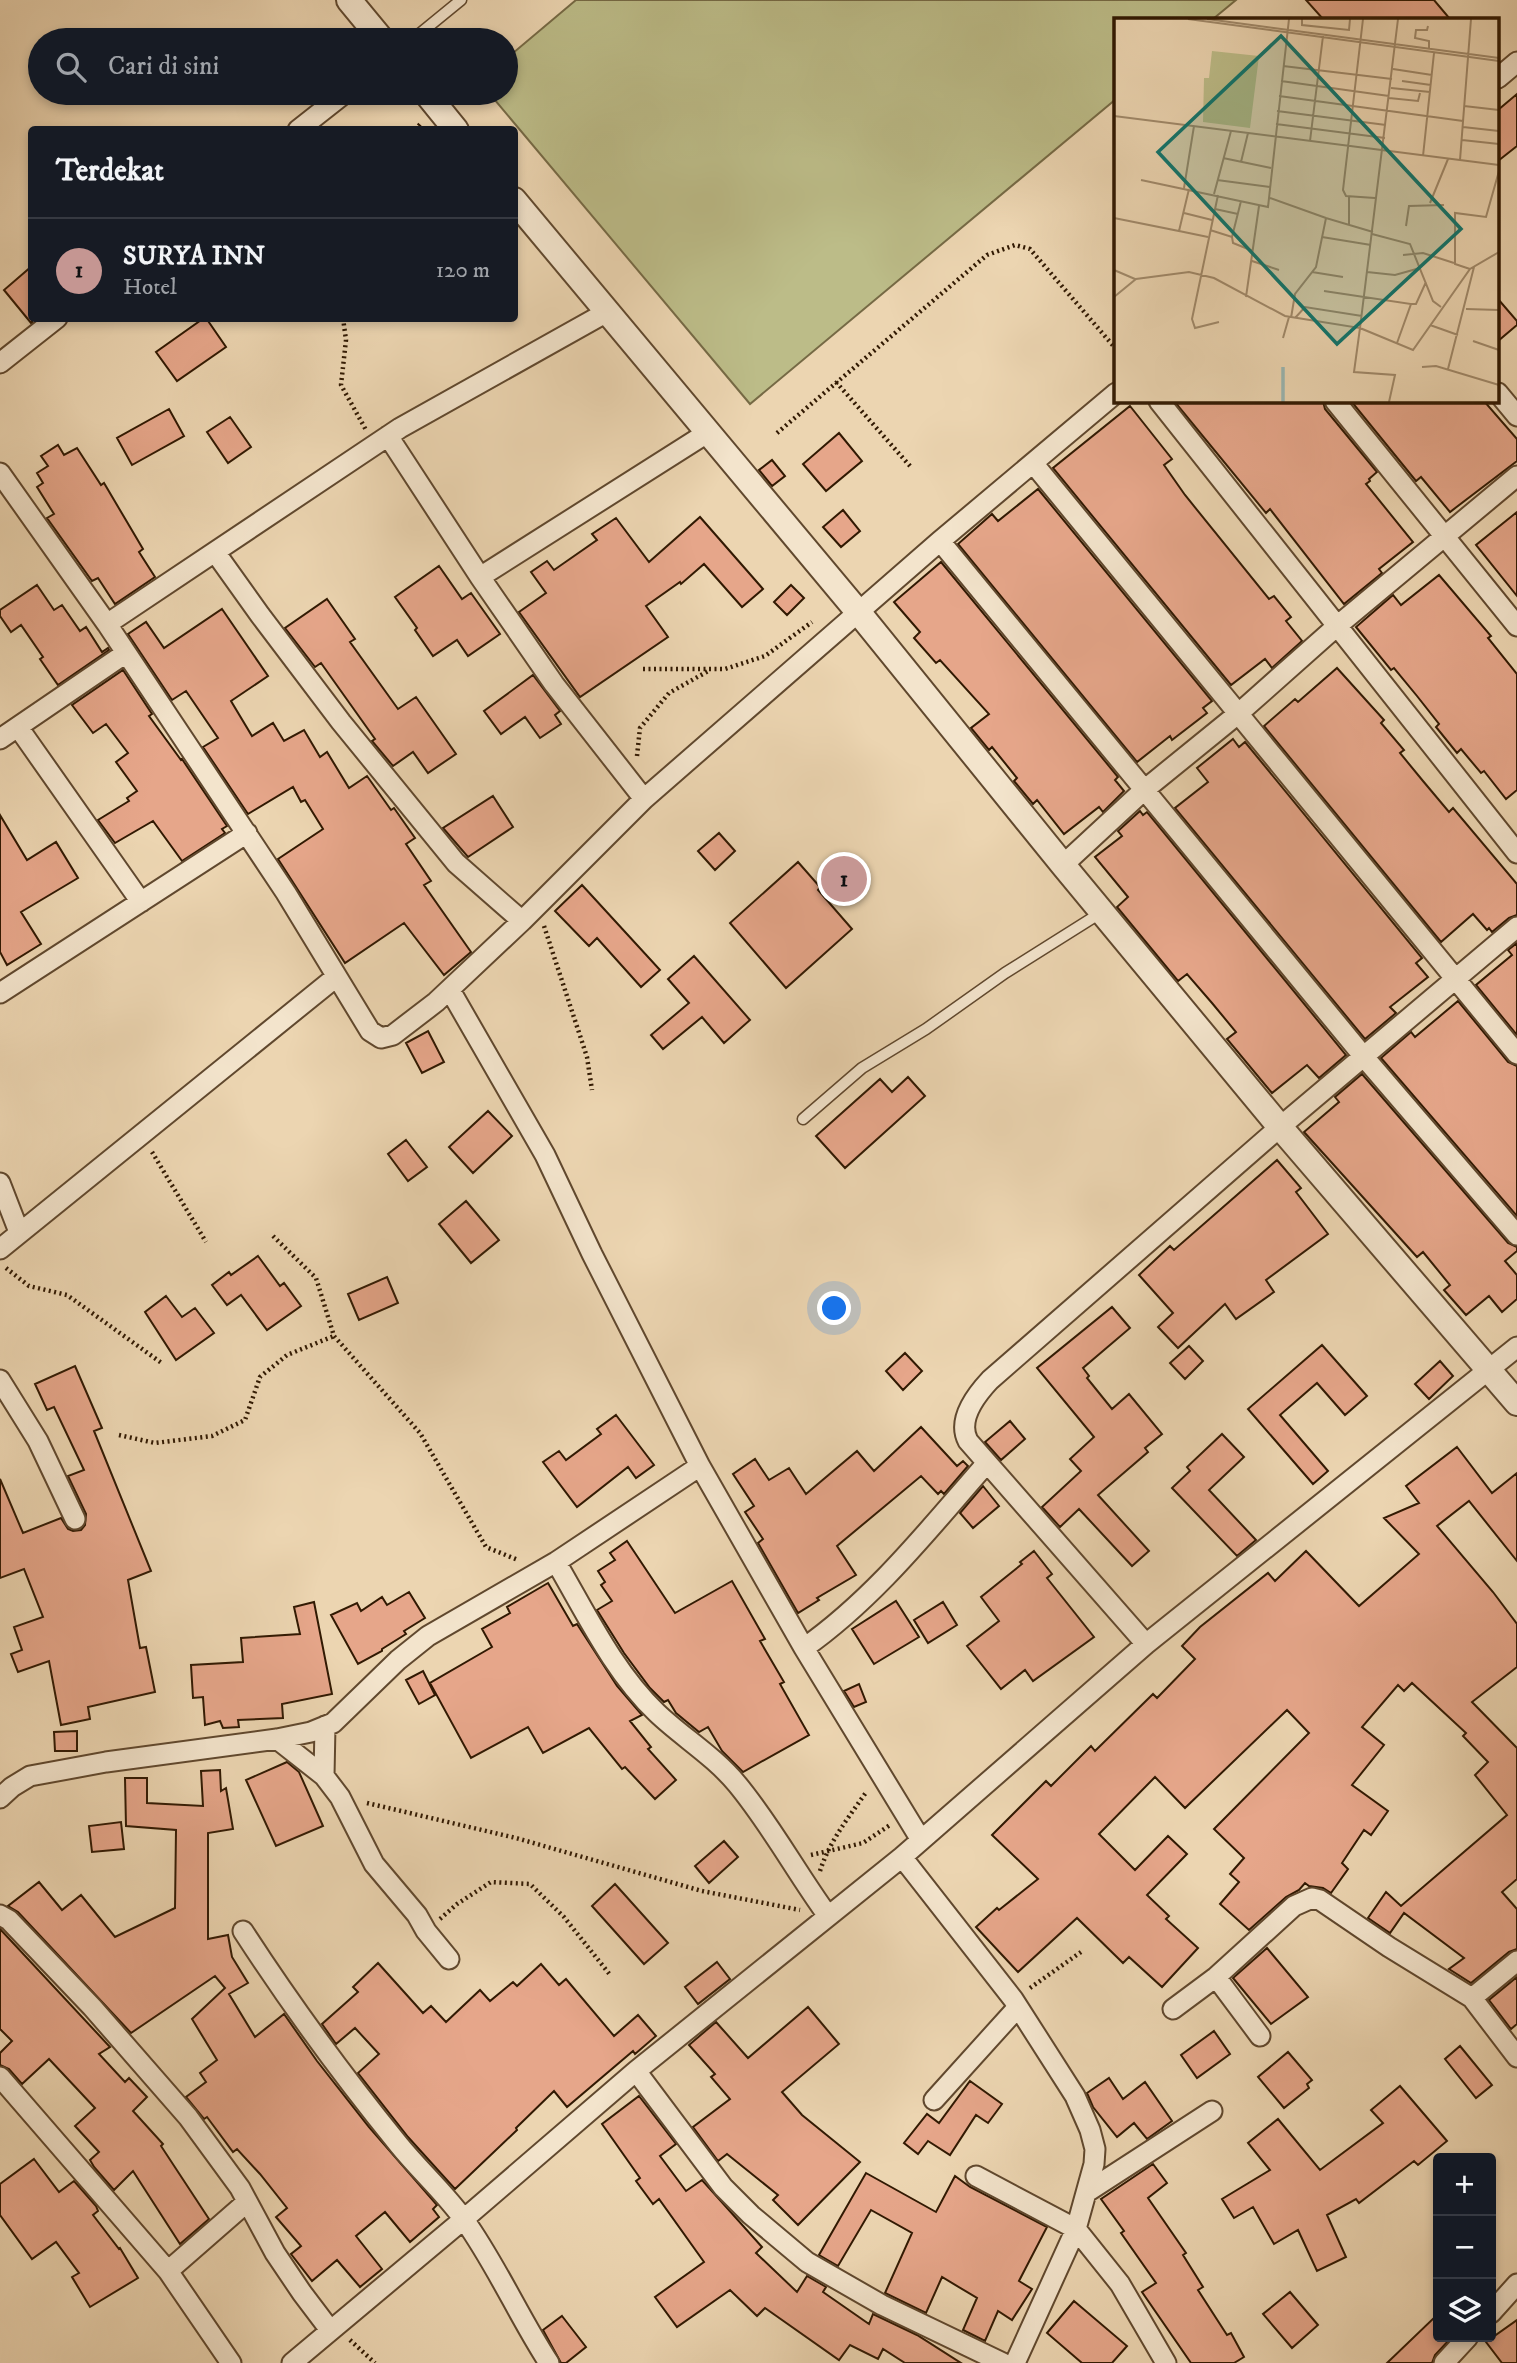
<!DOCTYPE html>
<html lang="id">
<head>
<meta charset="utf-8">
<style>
  body { margin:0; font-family:"IM FELL DW Pica",serif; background:#20242c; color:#f1f3f6 }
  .controls { position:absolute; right:21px; bottom:21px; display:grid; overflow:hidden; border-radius:7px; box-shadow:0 4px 10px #0003 }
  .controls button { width:63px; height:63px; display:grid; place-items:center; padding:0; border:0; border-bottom:2px solid #363941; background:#171b24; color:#f1f3f6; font:35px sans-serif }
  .you { position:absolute; left:835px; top:1309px; width:24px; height:24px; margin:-18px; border:5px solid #fff; border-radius:50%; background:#1a73e8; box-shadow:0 0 0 10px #1a73e833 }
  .badge { display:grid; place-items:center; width:46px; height:46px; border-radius:50%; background:#c59692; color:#111; font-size:23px; font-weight:700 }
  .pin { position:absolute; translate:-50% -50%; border:4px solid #fff; box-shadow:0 2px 7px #0006 }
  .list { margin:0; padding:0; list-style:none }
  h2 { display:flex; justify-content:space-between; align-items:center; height:91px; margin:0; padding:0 28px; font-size:30px }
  h2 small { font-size:23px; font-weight:400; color:#9ea1a6 }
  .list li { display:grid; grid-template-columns:46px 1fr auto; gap:21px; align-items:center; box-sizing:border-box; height:105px; padding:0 28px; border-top:2px solid #363941 }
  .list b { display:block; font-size:26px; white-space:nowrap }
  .list p { margin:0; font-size:23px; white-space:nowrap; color:#9ea1a6 }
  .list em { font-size:23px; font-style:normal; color:#9ea1a6 }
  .icon { flex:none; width:38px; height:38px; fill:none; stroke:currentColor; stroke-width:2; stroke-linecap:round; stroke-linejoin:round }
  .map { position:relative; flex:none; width:1517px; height:2363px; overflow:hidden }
  .search { position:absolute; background:#171b24; box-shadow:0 4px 10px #0003; left:28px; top:28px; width:490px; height:77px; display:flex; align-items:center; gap:18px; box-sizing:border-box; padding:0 24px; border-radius:38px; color:#9ea1a6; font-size:26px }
  .panel { position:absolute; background:#171b24; box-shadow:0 4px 10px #0003; left:28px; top:126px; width:490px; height:196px; border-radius:7px }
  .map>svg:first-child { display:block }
</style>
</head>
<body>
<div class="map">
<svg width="1517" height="2363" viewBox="0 0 1517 2363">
  <rect width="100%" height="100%" fill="#ecd5b1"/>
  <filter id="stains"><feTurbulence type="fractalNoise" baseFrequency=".00286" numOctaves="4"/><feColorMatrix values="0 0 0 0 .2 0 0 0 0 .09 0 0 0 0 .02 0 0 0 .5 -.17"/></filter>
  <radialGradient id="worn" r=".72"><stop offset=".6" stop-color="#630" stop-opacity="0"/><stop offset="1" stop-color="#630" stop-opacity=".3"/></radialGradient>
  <path fill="#bcbc88" stroke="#766a45" stroke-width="2" d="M576,0h660l-23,19h-97v80l-366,305 -261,-311h17v-34z"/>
  <path fill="#e6a68a" stroke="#311902" stroke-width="2" d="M1306,0h128l16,19h-127z
    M1517,94v52l-19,15v-51z
    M32,266v57h-1l-27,-33z
    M1498,299l19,22v4l-19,16z
    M204,318h2l20,29 -49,34 -21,-29z
    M1174,401h149l2,8 52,63 -8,7 1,2 -4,3 47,58 -34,27 3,4 -38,31 -74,-95 -4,4z
    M1351,401h133l33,38v22l-67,51 -29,-35 -5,4z
    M1130,406l42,53 -8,6 21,30 84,104 5,-3 17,21 -5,4 16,20 -30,27 -7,-9 -34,26 -178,-217z
    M169,409l15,27 -52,29 -15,-27z
    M230,417l21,30 -23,16 -21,-31z
    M839,433l23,28 -36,30 -23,-27z
    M58,445l6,10 13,-7 24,37 3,-2 39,66 -4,3 16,25 -40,27 -17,-26 -6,3 -45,-63 7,-4 -17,-27 6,-4 -6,-10 11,-7 -7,-10z
    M772,460l13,16 -13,10 -13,-16z
    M1038,489l174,212 -9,7 4,5 -35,27 -2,-4 -33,26 -179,-218 34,-30 6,7z
    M843,510l17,21 -19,16 -18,-20z
    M1517,512v84l-41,-51z
    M700,517l63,72 -21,18 -38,-43 -23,20 -1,-2 -34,24 22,31 -88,60 -61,-85 27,-19 -15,-21 16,-11 7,9 43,-30 -5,-6 24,-16 33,44z
    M941,562l177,215 -3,3 9,11 -21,21 -4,-5 -35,27 -27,-34 -4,4 -19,-23 3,-3 -25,-31 -3,3 -18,-22 18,-14 -49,-54 -4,3 -22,-25 6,-6 -26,-30z
    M439,566l23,33 9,-6 29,41 -32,22 -11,-16 -24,16 -18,-26 2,-2 -22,-31z
    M1439,575l52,61 -3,2 29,36v116l-11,9 -22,-28 -3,2 -20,-24 -4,4 -21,-26 3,-3 -22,-28 -23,-28 -3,2 -35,-43 37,-32 8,10z
    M37,585l17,25 8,-5 18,26 6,-4 16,25 6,-4 1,2 -51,35 -18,-26 3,-2 -22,-32 -10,7 -11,-16v-6z
    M791,585l13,13 -17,17 -13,-13z
    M327,599l28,40 -5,3 48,67 18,-12 40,57 -28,19 -15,-21 -20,14 -21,-25 3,-2 -54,-76 -6,4 -30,-39z
    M222,609l46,67 -37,25 21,35 21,-13 11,18 20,-11 16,27 7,-5 22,36 18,-12 24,34 3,-2 21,30 -9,6 25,37 -7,4 47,67 -27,23 -40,-52 -59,40 -67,-104 45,-30 -18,-29 -4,2 -8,-15 -45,27 -45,-67 15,-9 -32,-47 -14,9 -44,-66 18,-12 18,26z
    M1337,668l47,52 -3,3 23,27 -4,3 23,28 26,31 4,-4 64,76v31l-8,3 -17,14 -3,-4 -2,2 -14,-16 -32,28 -177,-216 31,-27 3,3z
    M123,670l29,44 -3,2 32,44 1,-1 45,67 -5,3 3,4 -43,28 -29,-40 -38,22 -17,-23 31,-19 -2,-3 10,-7 -21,-29 12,-9 -22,-29 -13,9 -21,-28z
    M533,675l27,36 -5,4 6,9 -21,14 -15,-21 -24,17 -17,-23z
    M1233,739l6,8 6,-5 177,216 -6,5 12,14 -38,30 6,6 -31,26 -190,-231 33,-26 -11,-14z
    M493,796l20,31 -45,30 -25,-29z
    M1140,811l3,4 4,-3 199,243 -27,23 -12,-13 -35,28 -45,-54 9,-7 -24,-29 -25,-29 -9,7 -61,-74 11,-10 -33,-40 27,-21 -4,-5z
    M0,815l27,45 29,-18 22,36 -57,34 20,32 -34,21 -7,-13z
    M719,833l16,18 -20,19 -17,-19z
    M798,862l22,25 -2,3 34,39 -66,59 -56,-65z
    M582,885l78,85 -19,17 -44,-49 -8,8 -34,-35z
    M1517,943v92l-41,-50 36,-30 -4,-5z
    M694,956l56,64 -26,23 -22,-26 -39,32 -12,-14 38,-32 -21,-24z
    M1458,1001l50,61 9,4v150l-136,-158 30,-26 4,5z
    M428,1031l16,31 -22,11 -16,-30z
    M1362,1074l146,169 9,4v4l-12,10 12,14v24l-15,13 -13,-16 -23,19 -22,-25 6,-5 -27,-33 -6,5 -113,-125 35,-30 -4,-5z
    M908,1077l17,19 -80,72 -29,-32 64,-57 12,13z
    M488,1111l24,25 -39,37 -24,-26z
    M406,1140l21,27 -19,14 -20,-27z
    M1277,1160l24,28 -5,4 32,42 -62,46 8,12 -38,27 -11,-15 -47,44 -20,-21 15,-14 -34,-38 31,-29 4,4z
    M466,1201l33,39 -28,23 -32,-39z
    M258,1256l22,30 4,-3 17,23 -34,24 -26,-35 -14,10 -15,-20 17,-13 2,3z
    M387,1277l11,26 -39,17 -11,-26z
    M166,1296l16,21 13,-9 19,25 -38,27 -31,-48z
    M1112,1307l18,21 -47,40 6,8 -2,2 25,31 17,-15 33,40 -17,14 3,4 -50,43 51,56 -17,15 -53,-57 -19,18 -18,-20 39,-36 -11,-12 24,-22 -57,-69z
    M1322,1345l45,51 -22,19 -28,-32 -37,32 48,56 -15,13 -65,-75z
    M1189,1346l14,15 -18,18 -15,-16z
    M905,1353l17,18 -19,19 -17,-19z
    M1440,1361l13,15 -24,23 -14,-15z
    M75,1366l27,62 -8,3 57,140 -23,9 12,68 6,-1 9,45 -67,15 2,12 -29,6 -12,-64 -31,11 -7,-18 11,-4 -8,-23 29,-10 -19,-48 -24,9v-99l23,54 38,-15 7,11 5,2 8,-1 4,-5 1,-11 -18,-38 16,-6 -30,-63 -7,3 -12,-26z
    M616,1415l38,50 -18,13 -8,-11 -51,40 -34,-45 16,-11 7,9 35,-26 -4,-5z
    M1010,1421l15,18 -24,21 -16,-18z
    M921,1427l36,39 6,-5 5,5 -24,28 -3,-3 -3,3 -17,-18 -84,70 19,29 -39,23 2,2 -21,13 -40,-70 5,-4 -18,-27 9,-6 -21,-32 22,-15 14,21 20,-12 17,26 51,-43 17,20z
    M1222,1434l22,23 -35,33 47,50 -19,16 -65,-68 18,-17 -3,-4z
    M1457,1447l35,46 25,-20v88l-48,-60 -32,25 56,66 24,32v43l-45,35 45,46v131l-15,13 15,17v40l-8,3 -38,31 -22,-14 15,-11 -60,-45 -14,20 -22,-15 18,-26 15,14 106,-91 -32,-40 13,-13 -25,-26 3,-3 -54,-50 -8,8 -6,-6 -36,42 22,18 -32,40 36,26 -17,24 -7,-5 -22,33 6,6 -17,24 -8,-5 -14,-2 -4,-3 -6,7 -13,7 -37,33 -29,-26 19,-22 -9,-8 14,-16 -30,-29 95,-96 -22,-23 -102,98 -30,-31 -56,57 36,36 33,-34 19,18 -40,41 22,21 -3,3 32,29 -36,39 -33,-30 -6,6 -46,-45 -59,54 -42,-45 21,-19 2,2 39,-31 -46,-44 54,-54 5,5 40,-40 4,5 58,-57 4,4 38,-39 -13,-13 18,-19 68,-54 7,8 31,-30 53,55 60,-52 -35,-36 35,-15 -13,-17z
    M983,1486l16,20 -26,22 -13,-15z
    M627,1541l48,72 57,-32 33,58 -5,2 24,41 -4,2 29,51 -66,37 -21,-21 -14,-24 -9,5 -23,-19 -8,-13 -4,2 -14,-14 -26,-35 -27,-43 15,-9 -11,-16 4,-3 -7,-11 17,-11 -5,-7z
    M1034,1551l18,23 -5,4 47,59 -61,44 -8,-11 -24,19 -34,-43 32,-25 -18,-24 41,-33 -2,-2z
    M548,1583l25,43 4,-2 40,62 25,29 -12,6 21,26 -3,2 28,31 -21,19 -30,-32 -3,2 -33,-41 -46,25 -15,-26 -57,31 -41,-75 62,-36 -10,-18 28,-16 -3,-6z
    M409,1592l16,26 -21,13 2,3 -24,15v2l-24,13 -27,-49 26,-12 4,8 21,-14 5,8z
    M896,1601l23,36 -45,27 -22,-35z
    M314,1602l18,92 -50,10 1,14 -45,2 1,7 -16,1 -3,-7 -15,4 -2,-28 -10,1 -2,-33 52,-3 -2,-24 59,-4 -6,-27z
    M943,1602l14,23 -29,18 -14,-23z
    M423,1671l12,24 -16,9 -13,-24z
    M859,1684l7,18 -12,5 -10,-16z
    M77,1731v20h-22l-1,-19z
    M287,1762l12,10 24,54 -47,20 -30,-66z
    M220,1770l1,21 5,-3 7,41 -25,4v106l20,-4 4,22 16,26 -19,11 26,43 29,-23 33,47 52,66 68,78 -4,4 6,8 -29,25 -25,-30 -29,24 26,33 -22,18 -23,-27 -25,21 -21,-27 10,-8 -25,-29 11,-9 -27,-34 -23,-25 -4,3 -26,-35 -3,2 -18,-22 20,-15 -6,-9 17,-13 -25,-41 33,-31 -10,-12 -84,57 -113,-121 -10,-6 31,-24 23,28 19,-15 34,42 60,-29 1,-78 -50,-4 -1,-48h22v25l56,3 -2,-35z
    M121,1822l3,27 -32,3 -3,-26z
    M724,1841l14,16 -29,26 -14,-17z
    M615,1884l53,59 -24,21 -52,-58z
    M0,1929l110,118 -11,7 26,28 4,-4 18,19 -14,14 30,33 -2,2 48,73 -29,25 -47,-73 -19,19 -20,-23 -4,-7 9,-8 -24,-26 20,-18 -46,-49 -27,25 -13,-15 -9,-4v-12l12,-12 -12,-12z
    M1267,1948l41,49 -37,27 -38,-46z
    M717,1962l13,17 -32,25 -13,-17z
    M378,1963l45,50 8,-7 15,16 34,-32 10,11 23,-19 4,4 24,-22 18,21 7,-6 48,57 24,-21 18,21 -21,18 -2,-3 -66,56 -13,-16 -38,37 1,2 -62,59 -47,-52 -50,-64 21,-19 -24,-26 -19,16 -14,-20 36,-32 -5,-5z
    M1517,1977v47l-6,5 -22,-29z
    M808,2007l31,37 -57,48 20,23 58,47 -62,63 -25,-25 5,-5 -51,-41 -9,7 -25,-34 37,-28 -19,-22 4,-3 -26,-29 27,-23 32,36z
    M1214,2031l16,23 -33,24 -16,-23z
    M1460,2046l32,39 -16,13 -31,-39z
    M1288,2052l24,28 -5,4 2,4 -25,20 -26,-31z
    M1109,2078l14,21 22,-17 27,39 -25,18 -13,-16 -17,14 -24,-30 -6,-14z
    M970,2081l32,23 -14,19 -12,-8 -26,40 -22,-14 -10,13 -14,-11 23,-29 12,9z
    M1400,2086l47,55 -29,24 -4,-4 -55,42 -3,-4 -29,16 19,42 -29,14 -19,-41 -24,14 -21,-37 -19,11 -12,-19 48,-29 -22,-27 30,-24 42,51 63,-47 -12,-13z
    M639,2096l37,48 -16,12 26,35 16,-11 60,67 -6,6 41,39 10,-16 19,11 -3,5 46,32 4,-10 44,21 44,28h-56l-22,-14 -5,10 -28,-14 -11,15 -74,-52 -8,8 -27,-26 -53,37 -22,-30 49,-35 -45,-63 -6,5 -17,-23 4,-3 -38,-54z
    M34,2159l25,33 15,-11 22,25 2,5 -5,4 26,34 1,-1 18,30 -48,29 -18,-30 7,-4 -23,-31 -24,17 -32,-44v-31z
    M1153,2164l14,19 -19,15 38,55 -3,2 20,32 -5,3 29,45 4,-2 13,24 -10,6h-43l-49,-71 14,-9 -35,-50 3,-2 -23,-32z
    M866,2173l70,39 19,-36 15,11 77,40 -28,54 13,8 -20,31 -14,-9 -13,30 -22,-11 14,-32 -35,-21 -16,36 -41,-20 27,-60 -41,-23 -33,56 -19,-11z
    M1290,2292l28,33 -26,23 -29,-34z
    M1074,2301l53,45 -15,17h-30l-35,-30z
    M1438,2314v23h14l-17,18 -3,8h-45z
    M562,2316l24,31 -20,16h-5l-18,-33z
    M1517,2320v43h-15l-16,-21z"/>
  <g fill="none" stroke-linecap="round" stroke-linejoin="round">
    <g stroke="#60482e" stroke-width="13">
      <path id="service" d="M412,40l49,-40
        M803,1119l59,-51 64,-39 79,-56 97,-61"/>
    </g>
    <g stroke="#60482e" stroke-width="23">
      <path id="minor" d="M1498,78l19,-16
        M298,130l47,-37
        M0,363l57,-45
        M1498,393l19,23
        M1159,401l358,452
        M1335,401l182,225
        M388,436l92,141 74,107 90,115
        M1033,463l484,591
        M0,473l107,151 179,269 84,138 11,7 12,-3 43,-33 86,-81 122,-122 296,-258 176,-148
        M940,541l424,516 153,178
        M215,552l45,63 81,107 115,141 66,58
        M480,577l227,-144
        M107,624l293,-196 207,-116
        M18,727l123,175
        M0,739l126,-86
        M1063,865l80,-74 96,-78 98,-87 180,-150
        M450,990l95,165 47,99 108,212
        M0,993l247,-160
        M0,1183l19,49
        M0,1249l336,-272
        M0,1380l38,61 37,78
        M556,1562c30,51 57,109 101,151 25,24 57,43 80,71 34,41 59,88 91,132
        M1146,1644l-178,-203c-11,-21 8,-46 22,-61l290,-253 237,-200
        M804,1648c71,-50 125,-119 182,-184
        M277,1739l47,37 16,21 34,67 43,51 9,16 23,28
        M324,1776l1,-50
        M0,1798l12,-11 18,-11 76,-14 171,-23 34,-7 22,-9 65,-63 30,-24 128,-74 144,-96 104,182 117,192
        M902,1857l111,142 62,97 15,34 5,19 -1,15 -18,65 -61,134
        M0,1915l9,5 83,87 96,110 52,71 35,65 27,40 28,37
        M243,1931c48,74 100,145 156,214 21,26 47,49 66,76 32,45 54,96 84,142
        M1216,1977l44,59
        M1472,1998l45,-37
        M1173,2009l43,-32 78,-71 18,-8 8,2 69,47 83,51 45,59
        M636,2071l87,116 28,28 56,47 75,43 121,58
        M0,2077l168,194 63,92
        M934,2100l84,-93
        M976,2176l100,53 44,55 46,79
        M1087,2192l125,-81
        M168,2271l79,-69
        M1491,2313l26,-29
        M292,2363l172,-144 172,-148 266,-214 244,-213 371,-297
        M1444,2363l24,-26"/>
    </g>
    <g stroke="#60482e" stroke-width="28">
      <path id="tertiary" d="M349,0l33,40
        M426,93l30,37
        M514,200l345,413 204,252 217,262 237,276"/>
    </g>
    <path stroke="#311902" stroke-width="4.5" stroke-dasharray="2 3.5" stroke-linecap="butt" d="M415,130l7,-8
      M343,318l3,22 -5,45 25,45
      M836,382l74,84
      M777,433l210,-178 28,-10 15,4 86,100
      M643,669h82l40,-13 47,-34
      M637,756l3,-28 29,-35 41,-23
      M544,926l43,131 5,33
      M152,1152l54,90
      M273,1236l43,42 18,58 86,97 66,114 32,13
      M6,1268l23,18 38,9 96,69
      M119,1435l36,8 57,-7 33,-16 15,-43 27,-22 47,-19
      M367,1803l149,35 186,53 98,19
      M811,1855l52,-12 27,-18
      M820,1871c10,-31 29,-54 47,-80
      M440,1919l17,-15 34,-22 39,2 34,33 47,59
      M1030,1988l51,-36
      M350,2340l25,23"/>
    <use href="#service" stroke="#f3e4cc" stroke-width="10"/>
    <use href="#minor" stroke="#f3e4cc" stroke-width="19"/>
    <use href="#tertiary" stroke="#f3e4cc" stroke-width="24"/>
  </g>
  <g transform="translate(1114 18)">
    <rect width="385" height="385" fill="#ecd5b1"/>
    <path d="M98,33l47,5 -9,72 -47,-6 1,-44h5z" fill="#bcbc88"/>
    <path fill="none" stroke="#9ab7b3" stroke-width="3.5" d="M169,349v35"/>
    <path fill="none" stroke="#a18a6b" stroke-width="2" d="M74,1l311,42M93,1l292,39M188,1v6l47,5 1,-11M249,1l-20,171 3,6 29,2M284,1l-38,309 53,22 57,-81 29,-17M314,8l-1,4h-11l-1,8 14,3v7M169,48l109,13M279,51l39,6M167,63l108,15M288,63l29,4M277,70l39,4M165,78l184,25M275,80l29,3 2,-8M350,88l35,4M163,93l109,14M0,98l385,49M162,106l109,14M349,109l36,4M348,122l37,4M196,123l13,-105M309,138l11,-103M109,140l48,10M346,142l11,-141M127,144l7,-29M27,162l127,27 21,-188M103,162l53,7M70,170l10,-62M100,176l17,-63M104,177l-26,124 3,9 24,-6M156,180l56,20M316,185l18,-44M101,191l23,5M70,195l28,7M0,200l65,13 10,-42M235,207v-29M292,208l3,-20 35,-1M96,212l22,7 9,-36M65,213l29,6M258,216l38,10 23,57 8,6M118,219l1,6 20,8M208,219l49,8M289,237l20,-2 31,10M138,243l27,9M356,251l-15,-5v-51l31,4 13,-46M0,252l21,9M198,254l31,5M253,254l28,3 25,-7M210,273l87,13 -14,39M0,279l22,-18 53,-7 25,6 71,38 75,12 -6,44 41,3 -6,27M132,279l13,-91M297,286h5l10,-22M352,291l33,1M177,300l4,-24 21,-27 10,-49 47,14M181,300l10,-11 57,9M316,307l28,10M169,320l6,-21M359,323l26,9M308,349l14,-1 63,19M334,351l26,-102"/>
    <path fill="#0f766e" fill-opacity="0.15" stroke="#0f766e" stroke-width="3.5" d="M167,18l180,193 -124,115 -179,-192z"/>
    <rect width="385" height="385" fill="none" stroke="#311902" stroke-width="3.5"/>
  </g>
  <rect width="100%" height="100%" filter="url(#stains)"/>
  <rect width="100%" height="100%" fill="url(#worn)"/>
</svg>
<div class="controls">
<button>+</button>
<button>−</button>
<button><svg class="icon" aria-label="layers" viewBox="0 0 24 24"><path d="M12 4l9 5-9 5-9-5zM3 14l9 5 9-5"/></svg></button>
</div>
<div class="you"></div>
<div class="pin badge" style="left:844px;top:879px">1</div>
<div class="search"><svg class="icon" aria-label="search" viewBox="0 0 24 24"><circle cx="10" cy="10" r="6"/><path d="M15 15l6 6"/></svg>Cari di sini</div>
<section class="panel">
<h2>Terdekat<small></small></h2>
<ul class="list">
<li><span class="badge">1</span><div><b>SURYA INN</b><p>Hotel</p></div><em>120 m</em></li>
</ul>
</section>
</div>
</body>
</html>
